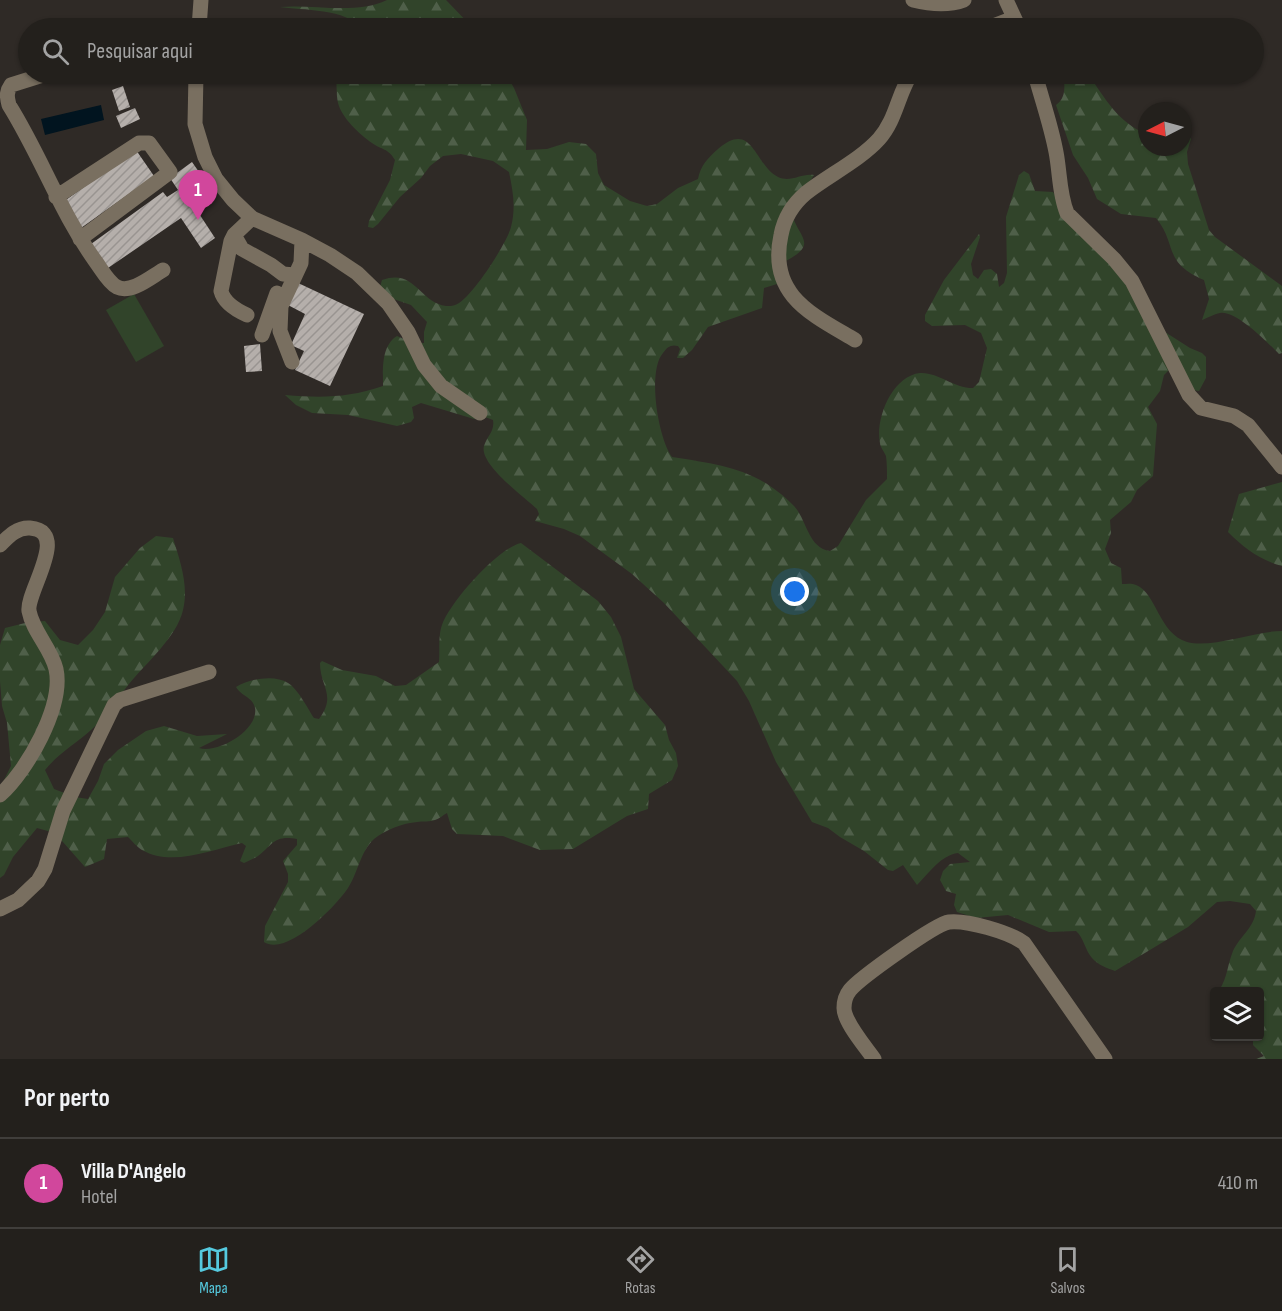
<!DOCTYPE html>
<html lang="pt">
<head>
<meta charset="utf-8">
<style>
  body { margin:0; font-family:"Sofia Sans Condensed",sans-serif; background:#2f2d29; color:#f1f3f6 }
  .controls { position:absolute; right:18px; bottom:18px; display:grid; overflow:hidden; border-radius:6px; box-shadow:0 2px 4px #0004 }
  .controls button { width:54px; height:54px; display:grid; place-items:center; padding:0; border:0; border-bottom:2px solid #403e3b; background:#23201c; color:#f1f3f6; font:30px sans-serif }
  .compass { position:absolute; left:1138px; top:102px; width:54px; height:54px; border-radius:50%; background:#23201c; box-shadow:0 2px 4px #0004; rotate:264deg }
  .you { position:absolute; left:795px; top:592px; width:21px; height:21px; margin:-15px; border:4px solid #fff; border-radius:50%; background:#1a73e8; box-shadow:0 0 0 9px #1a73e833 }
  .badge { display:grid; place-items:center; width:39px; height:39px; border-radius:50%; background:#55cadf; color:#fff; font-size:20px; font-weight:700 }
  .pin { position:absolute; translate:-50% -50px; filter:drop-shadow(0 2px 3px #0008) }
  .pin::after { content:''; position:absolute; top:32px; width:21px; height:18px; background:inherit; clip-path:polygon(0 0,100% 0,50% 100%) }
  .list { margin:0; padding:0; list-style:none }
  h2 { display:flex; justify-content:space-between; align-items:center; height:78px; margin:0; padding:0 24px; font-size:26px }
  h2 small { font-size:20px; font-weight:400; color:#a3a3a3 }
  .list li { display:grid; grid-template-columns:39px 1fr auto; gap:18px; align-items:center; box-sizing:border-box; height:90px; padding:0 24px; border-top:2px solid #403e3b }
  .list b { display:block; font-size:22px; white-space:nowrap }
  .list p { margin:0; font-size:20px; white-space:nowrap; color:#a3a3a3 }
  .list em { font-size:20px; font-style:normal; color:#a3a3a3 }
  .icon { flex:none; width:33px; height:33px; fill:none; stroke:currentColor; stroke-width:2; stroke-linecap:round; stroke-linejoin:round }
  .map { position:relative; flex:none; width:1282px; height:1059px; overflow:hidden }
  .search { position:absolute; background:#23201c; box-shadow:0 2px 4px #0004; left:18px; right:18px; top:18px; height:66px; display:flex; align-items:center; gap:15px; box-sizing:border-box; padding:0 21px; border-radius:33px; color:#a3a3a3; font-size:22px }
  .sheet { height:168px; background:#23201c }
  nav { display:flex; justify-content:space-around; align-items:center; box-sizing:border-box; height:84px; border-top:2px solid #403e3b; background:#23201c; font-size:16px; color:#a3a3a3 }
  nav a { display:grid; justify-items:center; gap:3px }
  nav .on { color:#55cadf }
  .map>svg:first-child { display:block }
</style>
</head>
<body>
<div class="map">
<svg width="1282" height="1059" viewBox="0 0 1282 1059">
  <defs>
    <pattern id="forest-firs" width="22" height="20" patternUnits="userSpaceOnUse" patternTransform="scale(1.5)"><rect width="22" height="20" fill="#31442a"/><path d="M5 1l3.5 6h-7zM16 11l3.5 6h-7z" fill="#4f5f49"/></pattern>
    <pattern id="building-hatch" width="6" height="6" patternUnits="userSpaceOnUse" patternTransform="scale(1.5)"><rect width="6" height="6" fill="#b5afab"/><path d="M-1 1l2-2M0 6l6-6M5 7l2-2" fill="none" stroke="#999491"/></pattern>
  </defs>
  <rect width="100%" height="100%" fill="#2f2a26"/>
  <path fill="url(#forest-firs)" d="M387,0h59l27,28h-114c-9,-19 -59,-18 -79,-21 34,-3 76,8 107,-7z
    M336,74h170l8,14 13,32 -1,30 21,-1 22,-7 17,2 10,10 2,19 6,12 26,16 17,5 10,-2 21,-16 20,-9c3,-14 9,-20 20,-30 35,-30 36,16 60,28 13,6 23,-4 36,-2l-23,36c6,27 30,32 -7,51l-7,22 -13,4 -2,20 -54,19 -16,23 -9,8h-6l3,-9 -2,-3c-7,-2 -11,1 -15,7 -16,18 -5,85 9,104 50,8 84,11 122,49 13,14 14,42 36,45l8,-5 28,-46 21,-21c0,-8 0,-16 -1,-23 -2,-5 -6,-9 -6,-13 -5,-24 12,-67 40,-70 18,-1 33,15 53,15l6,-6 8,-34 -6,-15 -16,-8 -33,1 -7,-5v-6l19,-35 35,-46 1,3 -9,27 2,11 5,4 6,-9 7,-1 6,5 2,13 5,-4 3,-10 -1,-56 13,-42 5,-4 5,3 6,17 18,1 20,29 66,73 15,31 36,23 12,5 4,4v21l-7,13 -6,-1 -24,-20 -5,5 -4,16 -12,16 9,17 -4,52 -16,14 -6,12 -21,18 1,13 -6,16 6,14 10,5 1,16c4,0 10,-1 14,1 20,7 23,49 51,57 24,7 67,-11 95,-11v428h-26l8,-3 -11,-11v-8l7,-1v-44l-41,-1c9,-15 8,-25 14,-40 7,-15 21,-23 23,-40l-6,-7 -20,-3 -13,1 -29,25 -73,44c-8,-3 -17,-6 -23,-13 -7,-8 -8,-20 -16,-27l-27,1 -41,-17 -32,3 -19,-6 -3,-7 2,-11 -10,-3 -6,-11 3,-9 7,-7 20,-2 -12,-9c-17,2 -29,20 -41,32l-14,-20 -10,6 -5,-1 -24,-19 -24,-14 -12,-9 -16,-6 -36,-60 -27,-61 -12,-20 -73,-78 -32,-29 -52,-38 -16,-7 -29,-8 4,-7 -2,-5c-14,-13 -58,-45 -53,-63 3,-10 11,-15 9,-26l-8,-3 -11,2 -53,-16 -9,4 2,11 -3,4 -14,4 -49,-11 -36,-2 -16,-8 -11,-10c36,3 63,3 98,-9 0,-17 -2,-40 14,-50l16,7h11v-11l3,-10 -16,-17 -26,-9 -5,-9 2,-7c33,-12 37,22 64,26 2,0 8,0 9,-1 15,-4 52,-62 56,-78 5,-19 2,-36 -2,-55l-16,-11 -32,-7 -18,2 -13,10 -9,12 -21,19 -22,27 -5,4 -5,-1 1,-6 21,-41 5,-20c-7,-12 -13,-10 -23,-17 -13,-9 -30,-25 -34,-40 -2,-10 -1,-20 -2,-29z
    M1064,74h24c17,24 30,49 59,60v13h36v-15l5,1 3,6 -4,13 1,12 21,66 6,7 67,49v67l-3,1c-11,-11 -43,-44 -59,-41 -6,1 -13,5 -18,7l7,-21 -5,-19c-42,-18 -26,-35 -48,-62l-35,-4 -24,-15 -9,-21 -15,-23 -17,-50c11,-8 8,-19 8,-31z
    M1282,482v84c-22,-6 -38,-18 -54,-34l11,-38z
    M156,536l17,2c7,23 16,48 10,72 -6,27 -38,54 -54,74 -13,16 -23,33 -38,46 -17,15 -31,22 -46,40l9,19 21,8 13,2 10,-18 6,-17 14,-14 28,-19 18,-5 33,10 30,-2 -28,14c19,6 60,-18 56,-40 -2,-11 -14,-12 -19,-21 14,-8 38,-13 52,-4 10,6 20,26 26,35l5,1c18,-24 1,-32 1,-56l2,-2 20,9 34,6 19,10 11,-1 33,-23c1,-11 -1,-26 3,-37 8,-23 56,-77 79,-82l77,58 13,16 10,20 13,52 31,36 4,15 7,13 2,13 -6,14 -23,14 -1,15 -21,7 -54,33 -33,1 -37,-14 -46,-2 -5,-5 -5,-16c-4,2 -8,6 -12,7 -5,2 -13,1 -18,2 -14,1 -32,8 -43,17 -14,13 -16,34 -26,49 -12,18 -61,69 -84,54l1,-16 23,-44v-8l-5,-13 14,-16v-6c-24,-4 -24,6 -39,17 -4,3 -10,5 -14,7l-4,-2 6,-15 -4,-3c-32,7 -70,24 -100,7 -5,-3 -10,-9 -14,-13l-21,2 -3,20 -19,8 -30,-34 -18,-5 -24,29 -9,18 -4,3v-90l11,-22 -4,-43 -5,-17 -2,-25v-36l5,-17 20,-5 20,-2 15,19 18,5 15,-15 12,-18 10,-35 25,-29z"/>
  <path fill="#31442a" d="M134,294l30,52 -28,16 -30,-52z"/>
  <path fill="#01141f" d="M101,105l3,15 -59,15 -4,-16z"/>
  <path fill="url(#building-hatch)" d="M123,86l7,21 -11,4 -7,-21z
    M135,108l5,11 -19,9 -5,-12z
    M136,150l18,26 -73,52 -18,-26z
    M192,162l21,30 -19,14 21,32 -14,10 -20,-30 -73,50 -17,-24 72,-52 4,5 11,-7 -8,-12z
    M296,282l68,32 -34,72 -35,-16 9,-19 -13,-6 14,-31 -19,-10z
    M260,344l2,27 -16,1 -2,-26z"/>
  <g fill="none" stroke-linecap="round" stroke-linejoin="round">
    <path stroke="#796f60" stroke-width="15" d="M913,0c16,4 35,6 51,0
      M1006,0l13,28
      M199,28l2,-28
      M988,28l26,-10
      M46,74l-35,11c-5,7 -4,12 -2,20 32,51 51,107 87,157 6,8 12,20 21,25 14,7 34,-10 46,-17
      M196,74l-1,50 10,33 11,22 17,21 19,18 50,22 28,15 27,18 31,30 20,29 16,33 17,21 39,27
      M1035,74c7,26 16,51 21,78 4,20 3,42 11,61l47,46 18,22 57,114 12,13 33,8 14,9 34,42
      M56,197l83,-54h10l21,29 -90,67
      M234,235l8,14 29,16 12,9 11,1
      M247,315c-11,-5 -23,-12 -26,-24l10,-50 3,-6 18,-17
      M262,335l15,-42
      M855,340c-44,-26 -87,-45 -74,-105 3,-16 12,-31 25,-42 23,-18 54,-33 73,-54 17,-19 19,-45 32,-65
      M292,362l-12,-31 1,-25 20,-43 1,-23
      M0,545c8,-8 17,-18 30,-17 41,3 -4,64 -1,83 4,21 22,37 27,58 8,37 -29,102 -56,126
      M0,909l18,-9 20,-19 7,-12 18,-58 51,-106 6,-5 89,-28
      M874,1059c-9,-13 -30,-37 -30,-51 0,-6 2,-13 6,-18 10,-12 85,-66 99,-68 18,-2 60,10 75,21l81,116"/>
  </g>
</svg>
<div class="controls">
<button><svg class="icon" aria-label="layers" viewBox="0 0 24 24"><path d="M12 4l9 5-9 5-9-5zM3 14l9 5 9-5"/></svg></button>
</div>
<svg class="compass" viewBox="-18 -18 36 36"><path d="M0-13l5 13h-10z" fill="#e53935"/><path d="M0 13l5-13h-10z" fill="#a3a3a3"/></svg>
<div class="you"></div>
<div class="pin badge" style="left:198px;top:220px;background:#d1479c">1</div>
<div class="search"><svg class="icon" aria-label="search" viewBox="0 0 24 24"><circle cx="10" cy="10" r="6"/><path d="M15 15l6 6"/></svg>Pesquisar aqui</div>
</div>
<section class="sheet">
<h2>Por perto<small></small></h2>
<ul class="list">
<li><span class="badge" style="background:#d1479c">1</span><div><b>Villa D'Angelo</b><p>Hotel</p></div><em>410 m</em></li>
</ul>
</section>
<nav>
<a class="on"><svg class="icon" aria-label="map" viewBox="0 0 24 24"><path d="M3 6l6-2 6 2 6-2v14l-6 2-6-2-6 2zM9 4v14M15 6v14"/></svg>Mapa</a>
<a><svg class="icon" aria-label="directions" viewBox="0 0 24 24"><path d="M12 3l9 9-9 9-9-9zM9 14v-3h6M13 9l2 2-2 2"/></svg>Rotas</a>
<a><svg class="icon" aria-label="saved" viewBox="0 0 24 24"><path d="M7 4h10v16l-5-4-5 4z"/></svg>Salvos</a>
</nav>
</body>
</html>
